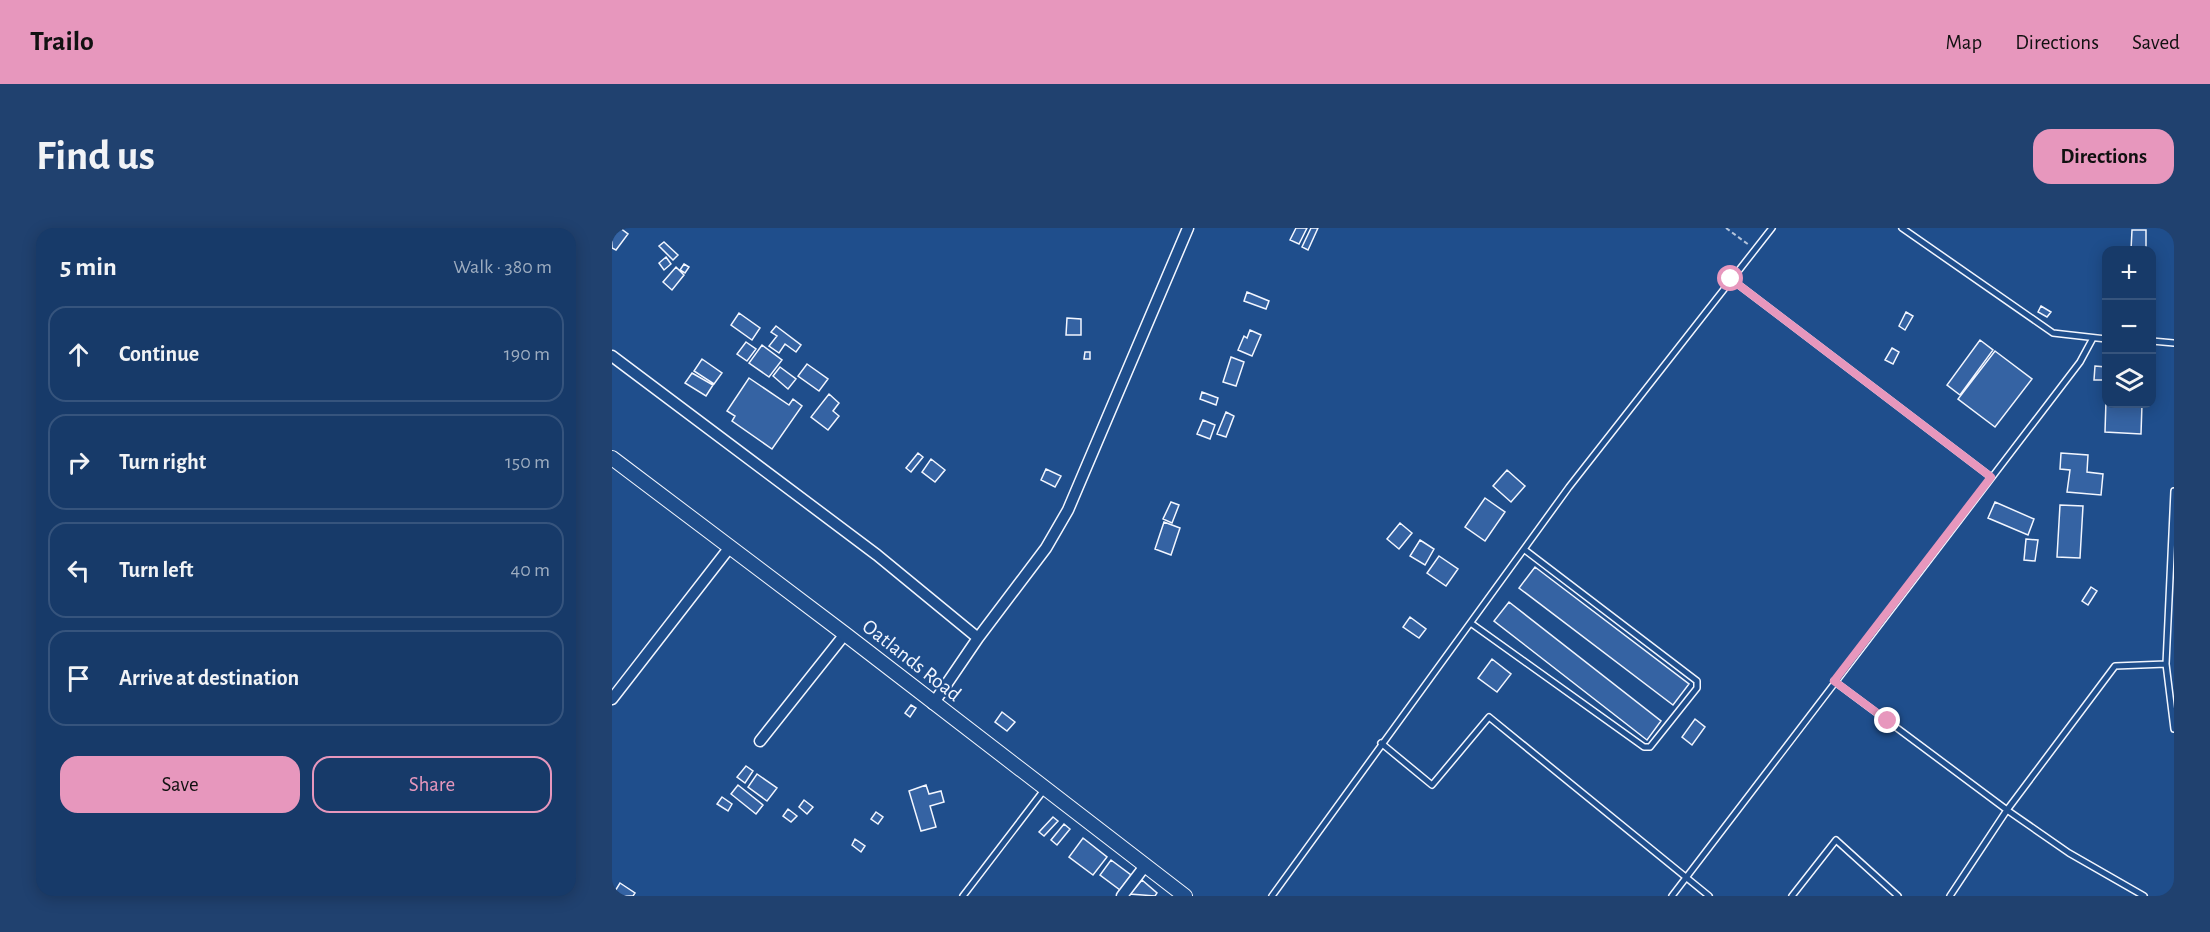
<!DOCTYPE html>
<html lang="en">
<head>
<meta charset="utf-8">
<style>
  body { margin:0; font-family:"Alegreya Sans",sans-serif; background:#20416f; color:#f1f3f6 }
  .controls { position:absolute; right:18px; top:18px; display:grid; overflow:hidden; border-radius:12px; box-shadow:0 3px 15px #0003 }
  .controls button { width:54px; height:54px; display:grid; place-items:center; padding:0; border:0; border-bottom:2px solid #36547d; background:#173a69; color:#f1f3f6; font:30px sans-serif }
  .stop { position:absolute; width:18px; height:18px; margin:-14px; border:4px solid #e797bd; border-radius:50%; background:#fff }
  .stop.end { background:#e797bd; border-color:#fff; box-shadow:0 2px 6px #0008 }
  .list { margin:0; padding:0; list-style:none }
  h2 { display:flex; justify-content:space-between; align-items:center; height:78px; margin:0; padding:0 24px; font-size:26px }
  h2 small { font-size:20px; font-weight:400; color:#9eadc0 }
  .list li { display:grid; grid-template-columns:39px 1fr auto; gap:18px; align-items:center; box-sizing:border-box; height:96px; margin:0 12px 12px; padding:0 12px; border:2px solid #36547d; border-radius:18px }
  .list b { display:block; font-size:22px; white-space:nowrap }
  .list em { font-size:20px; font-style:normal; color:#9eadc0 }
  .actions { display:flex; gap:12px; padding:18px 24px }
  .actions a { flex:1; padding:14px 0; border:2px solid #e797bd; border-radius:18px; text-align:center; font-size:21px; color:#e797bd }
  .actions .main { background:#e797bd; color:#111 }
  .icon { flex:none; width:33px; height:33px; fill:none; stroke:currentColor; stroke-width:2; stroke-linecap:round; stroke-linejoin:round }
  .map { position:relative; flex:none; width:1562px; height:668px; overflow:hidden; border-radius:18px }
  header { display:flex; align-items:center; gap:36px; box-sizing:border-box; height:84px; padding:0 30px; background:#e797bd; color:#111 }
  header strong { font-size:28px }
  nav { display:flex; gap:33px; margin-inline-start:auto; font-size:21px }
  .intro { display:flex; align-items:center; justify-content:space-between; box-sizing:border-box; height:144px; padding:0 36px }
  h1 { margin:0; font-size:42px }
  .button { padding:15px 27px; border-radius:18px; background:#e797bd; color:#111; font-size:21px; font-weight:700 }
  main { display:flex; gap:36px; padding:0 36px }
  aside { flex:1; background:#173a69; border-radius:18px; box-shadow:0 3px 15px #0003 }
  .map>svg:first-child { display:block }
</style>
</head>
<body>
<header>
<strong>Trailo</strong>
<nav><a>Map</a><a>Directions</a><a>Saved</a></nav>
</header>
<div class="intro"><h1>Find us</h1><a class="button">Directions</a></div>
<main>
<aside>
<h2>5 min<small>Walk · 380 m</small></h2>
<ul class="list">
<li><svg class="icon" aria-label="ahead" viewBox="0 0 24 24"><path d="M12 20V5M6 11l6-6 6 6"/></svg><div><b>Continue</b></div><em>190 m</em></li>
<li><svg class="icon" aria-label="right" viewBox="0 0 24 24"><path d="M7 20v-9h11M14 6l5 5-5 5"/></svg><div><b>Turn right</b></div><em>150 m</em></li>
<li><svg class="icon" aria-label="left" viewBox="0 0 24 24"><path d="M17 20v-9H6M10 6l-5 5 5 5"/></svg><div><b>Turn left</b></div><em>40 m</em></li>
<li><svg class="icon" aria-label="arrive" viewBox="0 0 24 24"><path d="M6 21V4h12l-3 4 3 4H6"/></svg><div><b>Arrive at destination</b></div></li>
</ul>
<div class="actions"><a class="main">Save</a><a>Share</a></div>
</aside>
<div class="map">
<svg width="1562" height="668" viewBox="0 0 1562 668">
  <rect width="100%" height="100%" fill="#1f4e8c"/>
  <path fill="#3563a3" stroke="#f2f6ff" stroke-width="1.5" d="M0,0h8l8,6 -12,16 -4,-2z
    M684,0h11l-8,16 -9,-4z
    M699,0h7l-10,22 -6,-3z
    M1520,2h14v20h-15z
    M52,14l14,13 -5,5 -14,-14z
    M54,29l5,7 -7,6 -5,-7z
    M72,36l5,3 -4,6 -5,-3z
    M64,39l8,8 -12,15 -9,-8z
    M635,64l22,9 -3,8 -22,-8z
    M1429,78l10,6 -4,5 -9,-5z
    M1294,84l7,4 -8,14 -6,-4z
    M127,85l21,15 -8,12 -21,-15z
    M455,90l14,1v16h-15z
    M164,98l25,19 -5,7 -11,-8 -6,9 -10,-7 8,-10 -6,-4z
    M638,102l11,5 -9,21 -14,-6 6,-14 3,2z
    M1368,112l13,10 -33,45 -13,-10z
    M134,114l10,7 -9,12 -10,-7z
    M150,117l20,15 -13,17 -20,-14z
    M1280,120l7,4 -6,12 -8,-4z
    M1383,123l37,28 -37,48 -37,-28z
    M473,124h5v7h-6z
    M619,129l13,5 -8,24 -13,-4z
    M90,131l20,14 -8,11 -20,-13z
    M195,136l21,15 -9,12 -21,-15z
    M1483,138l11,1v13h-12z
    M168,139l16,12 -8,10 -15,-13z
    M80,145l21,12 -7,11 -21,-13z
    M137,150l40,27 4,-6 9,7 -30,43 -40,-28 3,-5 -8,-5z
    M590,164l16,6 -2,7 -16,-6z
    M217,166l10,9 -6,8 6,5 -11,14 -17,-13z
    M1494,172v4h36l-1,30 -36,-2z
    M614,184l8,4 -8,21 -9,-3z
    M591,192l12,5 -5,14 -13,-5z
    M306,225l5,4 -12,15 -5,-4z
    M1449,225l27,2 -1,17 16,2 -2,21 -34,-3 3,-22 -10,-1z
    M319,231l14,11 -10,12 -13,-10z
    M434,241l15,7 -6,11 -14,-7z
    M895,242l18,16 -14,16 -18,-16z
    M873,270l20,14 -20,29 -20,-14z
    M559,274l8,3 -7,18 -9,-4z
    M1383,274l39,17 -6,16 -40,-17z
    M1448,277l23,1 -3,52 -23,-1z
    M552,294l16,6 -9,27 -16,-6z
    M788,295l12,10 -13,16 -12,-10z
    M1414,311l12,1 -3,21 -11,-1z
    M808,312l14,9 -9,16 -15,-9z
    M827,328l19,13 -12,17 -19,-13z
    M923,339l154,117 -16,21 -154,-117z
    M1479,359l6,4 -9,14 -6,-4z
    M897,374l152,119 -14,19 -153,-119z
    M798,389l16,12 -7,9 -16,-11z
    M880,431l19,15 -14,18 -19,-14z
    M299,477l5,3 -6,9 -5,-4z
    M390,484l13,10 -8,9 -12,-9z
    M1083,491l10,8 -13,18 -10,-8z
    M134,538l7,5 -8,12 -8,-6z
    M145,546l20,14 -10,13 -19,-14z
    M126,557l25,20 -7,9 -25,-20z
    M314,557l3,9 12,-3 3,11 -14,4 6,21 -15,4 -12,-40z
    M110,569l10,7 -4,7 -11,-7z
    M192,572l9,7 -6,7 -8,-7z
    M176,581l9,7 -6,6 -8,-6z
    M264,584l7,5 -5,7 -7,-5z
    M441,589l5,4 -14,15 -5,-4z
    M452,596l6,5 -13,16 -6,-5z
    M471,610l24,19 -14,18 -24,-18z
    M243,611l10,7 -4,6 -9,-7z
    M499,632l20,15 -11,15 -20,-15z
    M530,652l15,13 -2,3 -25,-2z
    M8,655l15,10 -2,3h-21z"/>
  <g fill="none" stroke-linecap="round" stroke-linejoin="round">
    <g stroke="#f2f6ff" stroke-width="8">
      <path id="service" d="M1290,0l151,105 53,6
        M1119,51l260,198
        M1540,113l22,2
        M1562,263l-8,173 8,65
        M860,396l172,123h6l47,-59v-7l-172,-131
        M1222,453l173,129 62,43 75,43
        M769,515l51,42 57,-68 220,179
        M351,668l81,-106
        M660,668l297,-409 203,-259
        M1060,668l408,-534 13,-24
        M1180,668l44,-56 62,56
        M1338,668l57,-86 108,-144 51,-2"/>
    </g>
    <g stroke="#f2f6ff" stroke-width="13">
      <path id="minor" d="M0,128l265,199 101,83
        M0,471l118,-152
        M321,476l45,-66 68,-90 22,-38 120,-282
        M148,513l85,-107
        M510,668l23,-30"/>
    </g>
    <g stroke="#f2f6ff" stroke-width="16">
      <path id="tertiary" d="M0,230l233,176 340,262"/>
    </g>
    <path stroke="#b3c4dc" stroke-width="2" stroke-dasharray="4.5 3" stroke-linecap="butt" d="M1114,0l23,17"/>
    <use href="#service" stroke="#1f4e8c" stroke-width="5"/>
    <use href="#minor" stroke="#1f4e8c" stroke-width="10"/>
    <use href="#tertiary" stroke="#1f4e8c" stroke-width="14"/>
  </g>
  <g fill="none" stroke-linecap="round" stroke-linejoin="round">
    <path stroke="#e797bd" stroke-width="8" d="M1119,51l260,198 -157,204 54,40"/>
  </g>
  <g text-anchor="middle" stroke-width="4.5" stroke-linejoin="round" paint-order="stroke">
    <g font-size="21" fill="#f2f6ff" stroke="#1f4e8c">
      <text transform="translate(300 432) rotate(38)" y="7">Oatlands Road</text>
    </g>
  </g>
</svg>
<div class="controls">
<button>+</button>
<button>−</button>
<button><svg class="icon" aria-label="layers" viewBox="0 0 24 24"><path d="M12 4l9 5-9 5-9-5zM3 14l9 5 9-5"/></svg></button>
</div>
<div class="stop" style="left:1119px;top:51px"></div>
<div class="stop end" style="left:1276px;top:493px"></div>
</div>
</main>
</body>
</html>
